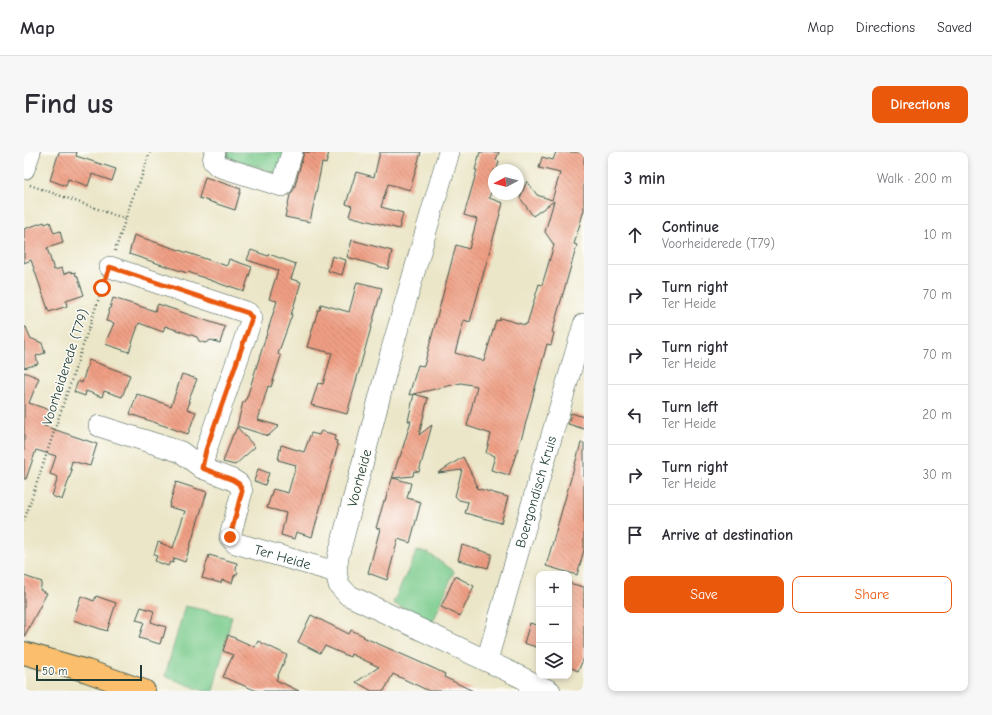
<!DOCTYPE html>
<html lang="en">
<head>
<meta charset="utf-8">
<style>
  body { margin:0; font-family:"Comic Neue",sans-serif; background:#f7f7f7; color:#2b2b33 }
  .controls { position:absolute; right:12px; bottom:12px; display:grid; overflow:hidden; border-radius:8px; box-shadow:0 2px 6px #0003 }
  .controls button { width:36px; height:36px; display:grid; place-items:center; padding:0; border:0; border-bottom:1px solid #e1e1e2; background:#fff; color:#2b2b33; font:20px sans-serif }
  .compass { position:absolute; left:464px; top:12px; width:36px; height:36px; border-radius:50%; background:#fff; box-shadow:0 2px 6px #0003; rotate:263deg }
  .scale { position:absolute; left:12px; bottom:10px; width:106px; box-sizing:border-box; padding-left:4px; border:2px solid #1f3d34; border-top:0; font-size:11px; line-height:14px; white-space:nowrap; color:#1f3d34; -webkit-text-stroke:3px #fdfcf7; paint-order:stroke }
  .stop { position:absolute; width:12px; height:12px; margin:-9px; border:3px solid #ea580c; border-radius:50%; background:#fff }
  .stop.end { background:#ea580c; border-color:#fff; box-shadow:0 1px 4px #0008 }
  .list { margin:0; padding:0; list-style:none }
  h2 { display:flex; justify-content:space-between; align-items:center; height:52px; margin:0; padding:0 16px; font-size:17px }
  h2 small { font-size:13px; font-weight:400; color:#7c7c81 }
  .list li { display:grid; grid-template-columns:26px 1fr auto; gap:12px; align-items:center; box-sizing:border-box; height:60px; padding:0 16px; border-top:1px solid #e1e1e2 }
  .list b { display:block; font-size:15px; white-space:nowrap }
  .list p { margin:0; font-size:13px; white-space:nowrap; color:#7c7c81 }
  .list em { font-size:13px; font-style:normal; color:#7c7c81 }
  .actions { display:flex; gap:8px; padding:12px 16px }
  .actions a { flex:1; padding:9px 0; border:1px solid #ea580c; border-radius:8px; text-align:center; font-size:14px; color:#ea580c }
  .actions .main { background:#ea580c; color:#fff }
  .icon { flex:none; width:22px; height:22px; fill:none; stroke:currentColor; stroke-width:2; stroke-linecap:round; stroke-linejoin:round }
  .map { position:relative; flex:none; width:560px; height:539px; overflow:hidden; border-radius:8px }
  header { display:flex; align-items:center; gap:24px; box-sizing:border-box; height:56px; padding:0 20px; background:#fff; border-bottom:1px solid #e1e1e2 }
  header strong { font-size:19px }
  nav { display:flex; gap:22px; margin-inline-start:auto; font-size:14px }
  .intro { display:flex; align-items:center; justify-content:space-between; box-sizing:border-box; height:96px; padding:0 24px }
  h1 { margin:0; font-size:28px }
  .button { padding:10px 18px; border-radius:8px; background:#ea580c; color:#fff; font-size:14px; font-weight:700 }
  main { display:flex; gap:24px; padding:0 24px }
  aside { flex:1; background:#fff; border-radius:8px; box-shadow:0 2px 6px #0003 }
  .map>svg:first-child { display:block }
</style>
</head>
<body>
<header>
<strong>Map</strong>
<nav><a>Map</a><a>Directions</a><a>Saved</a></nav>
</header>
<div class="intro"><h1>Find us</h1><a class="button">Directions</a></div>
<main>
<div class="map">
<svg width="560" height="539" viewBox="0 0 560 539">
  <defs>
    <pattern id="park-crowns" width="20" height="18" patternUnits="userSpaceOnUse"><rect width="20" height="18" fill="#79cb8c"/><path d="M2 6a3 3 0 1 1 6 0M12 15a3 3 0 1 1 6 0" fill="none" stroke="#63a673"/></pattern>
    <pattern id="building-back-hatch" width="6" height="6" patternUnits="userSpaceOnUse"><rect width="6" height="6" fill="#f09f84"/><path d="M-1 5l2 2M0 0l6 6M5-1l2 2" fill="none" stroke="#c2836d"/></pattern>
  </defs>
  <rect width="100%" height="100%" fill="#fdfcf7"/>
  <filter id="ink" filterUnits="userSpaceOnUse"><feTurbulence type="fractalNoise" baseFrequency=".025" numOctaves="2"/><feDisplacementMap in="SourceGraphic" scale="8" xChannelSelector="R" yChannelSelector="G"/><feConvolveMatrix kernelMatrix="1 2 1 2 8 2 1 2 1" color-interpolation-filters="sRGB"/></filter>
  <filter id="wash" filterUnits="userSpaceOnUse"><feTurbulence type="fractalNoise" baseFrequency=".012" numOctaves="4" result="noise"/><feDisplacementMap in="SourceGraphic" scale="16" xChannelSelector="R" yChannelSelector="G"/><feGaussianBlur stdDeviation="0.9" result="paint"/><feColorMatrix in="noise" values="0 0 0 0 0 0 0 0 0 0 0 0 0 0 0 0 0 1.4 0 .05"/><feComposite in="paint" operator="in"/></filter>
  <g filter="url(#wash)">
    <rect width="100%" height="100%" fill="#ebe6c8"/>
    <path fill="#79cb8c" stroke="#4c8460" d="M393,399l11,2 26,18 -21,51 -40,-19z
      M161,454l47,10 -19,75h-9l-39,-15z"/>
    <path fill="url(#park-crowns)" stroke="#4c8460" d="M200,0h64l-10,22 -55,-18z"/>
    <g id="blocks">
      <path fill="url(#building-back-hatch)" d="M35,0h18l-1,4 40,13 -4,12 -20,-7 -4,12 -20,-7 -2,7 -16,-6z
        M280,0h25l-3,12 -4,-1 -12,59 -25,-5 5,-22 4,-6z
        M356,0h41l-11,38 -22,-6 -7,23 22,6 -4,16 -50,-13 3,-10 -6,-2 10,-32 18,5z
        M456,0h19l-3,8 3,1 -2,9h-3v14l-5,14 14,5 -33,119 -6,-2 -9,33 29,8 12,-41 3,1 1,-3 25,7v-1h2l12,-40 3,1 12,-40 -9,-13 9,-31 -21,15 -13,-18 7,-17 10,14 15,5 8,-27 -21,-5 3,-11 11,3 3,-8h28v58l-10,34 3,1 -25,87 2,1 -3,12 -4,-1 -24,89 -14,42 -18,-5 4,-14 -9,-3 5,-19 -24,-8 10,-40 -16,-3 -52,12 9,-30 6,1 32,-121 13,4 8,-30 -13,-4 13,-45h-2z
        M181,25l36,12 -6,21 -36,-12z
        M20,70l1,2 5,-2 4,11 6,-2 3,12 -16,5 7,22 8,-2 2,6 7,-3 1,2 3,-1 1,4 1,-1 7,20 -18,6 1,5 -18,6 -18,-52 -7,3v-34z
        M110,83l93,31 2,-7 23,8 -8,24 -15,-5v1l-41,-15 -1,1 -58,-19z
        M328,88l40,11 -4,18 -41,-12z
        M227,98l17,6 1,-2 27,10 -5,15 10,3 -10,33h1l-14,39 3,2 -10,31 -3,-1 -10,34 21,6 -11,10 -31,-10 6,-24h2l3,-8 29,-93 -8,-2 9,-29 -31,-10z
        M308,104l14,4 -4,15 -14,-4z
        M333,130l25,6 -35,126 -36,-9 7,-22 5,1 9,-31 -25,-6 11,-37h2l1,-6 28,8z
        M89,146l42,13 3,-7 67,23 -5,16 -9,-3 -6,3 -6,-2 -2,-4 -32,-11 -2,6 -24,-9 -10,29 -24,-8 9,-21 -8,-2z
        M0,175h2l4,11 12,5 3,10 -9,3 2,8 -14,4z
        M65,208l41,15 -8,22 -18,-6 -2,6 -16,-6 -1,5 -11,-4 4,-11 4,2z
        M0,220l15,6 -10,25 21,7 -6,16 53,18 -7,22 -18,-5 -2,8 2,1 -10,30 -10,-4 6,-19 -8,-3 6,-18 -20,-6 -10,29h-2z
        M158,222l15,5 -9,22 2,1 -3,7 9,3 -8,22 -58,-20 7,-20 34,12z
        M390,242l14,4 -9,37 13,-10 -13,47 -5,-1 -1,5 -20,2 18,5 -4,15 14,4 -11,41 -12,-4 -11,41 -19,-7 12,-44 -4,-1 8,-27h1l14,-44h1l11,-36h-3z
        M547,261l13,4v12l-16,-5z
        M213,275l18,20 -20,18 -12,-3 10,-28h1z
        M297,279l15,4 -2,5 3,1 -1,3 2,1 -26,92 -16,-5 -2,7 -13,-4 5,-22 -19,-5 6,-19 15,4 8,-28 -18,-5 3,-15 23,7 7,-19 8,2z
        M557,291h3v107l-7,25 -31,-9z
        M439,305l14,28 -1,3 32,9 -7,26 -36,-10 3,-11 -9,-2 -4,-4 7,-26 -24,3z
        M234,317l11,4 -4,12 -11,-4z
        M152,330l31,10 -22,70 -11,-4 -1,5 -3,-1 -2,4 -13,-5 2,-5 -3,-1 4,-13 15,6 12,-37 -16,-4z
        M438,393l30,9 -4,14 -30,-8z
        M185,403l28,8 -1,7 2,3 -4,3 -2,7 -10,-3 -1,3 -19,-5z
        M0,424l18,6 -2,8 7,3 -23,44z
        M431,424l19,10 -14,30 -19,-9z
        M545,431l15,4v71l-6,13 -9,-4z
        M57,444l13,5 2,-5 20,7 -9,28 -34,-11z
        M117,455l13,4 -3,11 15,5 -3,11 -1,-1 -2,7 -21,-6 5,-16 -8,-2z
        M287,463l38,19 2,-4 13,6 -1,1 72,32 10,5 -1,3 29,14h-44l-36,-17 -9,17h-12l-16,-9 23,-15 -28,-13 -1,3 -25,-11 -5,7 -22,-11z
        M506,471l9,3v22l-15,-5z
        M204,483l27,12 3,-6 29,14 -11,25 23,11h-42l-34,-14 10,-22 -10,-4z"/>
    </g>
  </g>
  <g filter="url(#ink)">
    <use href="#blocks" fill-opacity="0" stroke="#3e564a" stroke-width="1"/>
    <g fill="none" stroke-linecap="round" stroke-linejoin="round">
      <g stroke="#3e564a" stroke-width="22">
        <g id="minor">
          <path d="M191,0l-2,9 5,5 64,20 10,-34"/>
          <path d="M425,0l-58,200 -34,133 -19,72 -2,15 3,13 9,10 185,88 -4,8"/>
          <path d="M0,17l6,-17"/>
          <path id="s1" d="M86,115l138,46 4,5 -46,132 -4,18 31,12 6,4 3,7 -12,46 5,6 101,29"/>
          <path d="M75,274l82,26 21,16"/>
          <path id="s2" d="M463,508l97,-336"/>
          <path d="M509,531l17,8"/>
        </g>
      </g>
      <g stroke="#3e564a" stroke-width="24">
        <path id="major" d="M0,501l63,18 57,20"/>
      </g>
      <path stroke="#3e564a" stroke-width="2.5" stroke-dasharray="1 3" stroke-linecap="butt" d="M6,33l96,34
        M91,99l20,-61 4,-6 11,-32
        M0,369l80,-238"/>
      <use href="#minor" stroke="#fff" stroke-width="21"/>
      <use href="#major" stroke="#fabe6d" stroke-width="22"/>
    </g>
  </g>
  <g fill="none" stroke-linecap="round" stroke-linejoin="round" filter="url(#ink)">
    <path stroke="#ea580c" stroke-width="5" d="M78,136l8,-21 138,46 4,5 -46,132 -4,18 31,12 6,4 3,7 -12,46"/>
  </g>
  <g text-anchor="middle" stroke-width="3" stroke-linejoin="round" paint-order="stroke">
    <g font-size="14" fill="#1f3d34" stroke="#fdfcf7">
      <text transform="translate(41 215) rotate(-72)" y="5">Voorheiderede (T79)</text>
      <text transform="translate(335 326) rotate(-75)" y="5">Voorheide</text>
      <text dy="5" stroke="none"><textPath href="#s2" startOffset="175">Boergondisch Kruis</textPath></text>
      <text dy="5" stroke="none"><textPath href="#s1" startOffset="463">Ter Heide</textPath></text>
    </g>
  </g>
</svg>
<div class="controls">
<button>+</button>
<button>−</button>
<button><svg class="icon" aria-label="layers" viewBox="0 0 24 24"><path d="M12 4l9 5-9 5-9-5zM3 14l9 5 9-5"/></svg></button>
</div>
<svg class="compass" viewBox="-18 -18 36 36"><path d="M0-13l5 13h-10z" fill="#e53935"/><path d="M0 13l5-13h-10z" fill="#7c7c81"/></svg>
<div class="scale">50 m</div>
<div class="stop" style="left:78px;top:136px"></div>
<div class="stop end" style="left:206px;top:385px"></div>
</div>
<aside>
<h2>3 min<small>Walk · 200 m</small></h2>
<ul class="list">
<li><svg class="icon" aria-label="ahead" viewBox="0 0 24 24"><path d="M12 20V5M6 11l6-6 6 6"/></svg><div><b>Continue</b><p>Voorheiderede (T79)</p></div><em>10 m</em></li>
<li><svg class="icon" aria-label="right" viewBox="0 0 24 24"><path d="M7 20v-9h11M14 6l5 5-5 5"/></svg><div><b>Turn right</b><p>Ter Heide</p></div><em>70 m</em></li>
<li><svg class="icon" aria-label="right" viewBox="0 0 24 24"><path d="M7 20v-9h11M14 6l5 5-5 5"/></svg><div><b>Turn right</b><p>Ter Heide</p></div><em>70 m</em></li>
<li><svg class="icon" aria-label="left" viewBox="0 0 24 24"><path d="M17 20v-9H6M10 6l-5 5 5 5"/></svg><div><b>Turn left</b><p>Ter Heide</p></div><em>20 m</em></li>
<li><svg class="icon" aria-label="right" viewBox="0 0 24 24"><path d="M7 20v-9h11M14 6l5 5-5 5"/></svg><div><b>Turn right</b><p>Ter Heide</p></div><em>30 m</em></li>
<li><svg class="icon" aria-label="arrive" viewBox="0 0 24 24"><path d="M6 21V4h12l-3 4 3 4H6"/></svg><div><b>Arrive at destination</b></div></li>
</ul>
<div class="actions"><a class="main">Save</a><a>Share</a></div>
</aside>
</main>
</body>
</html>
